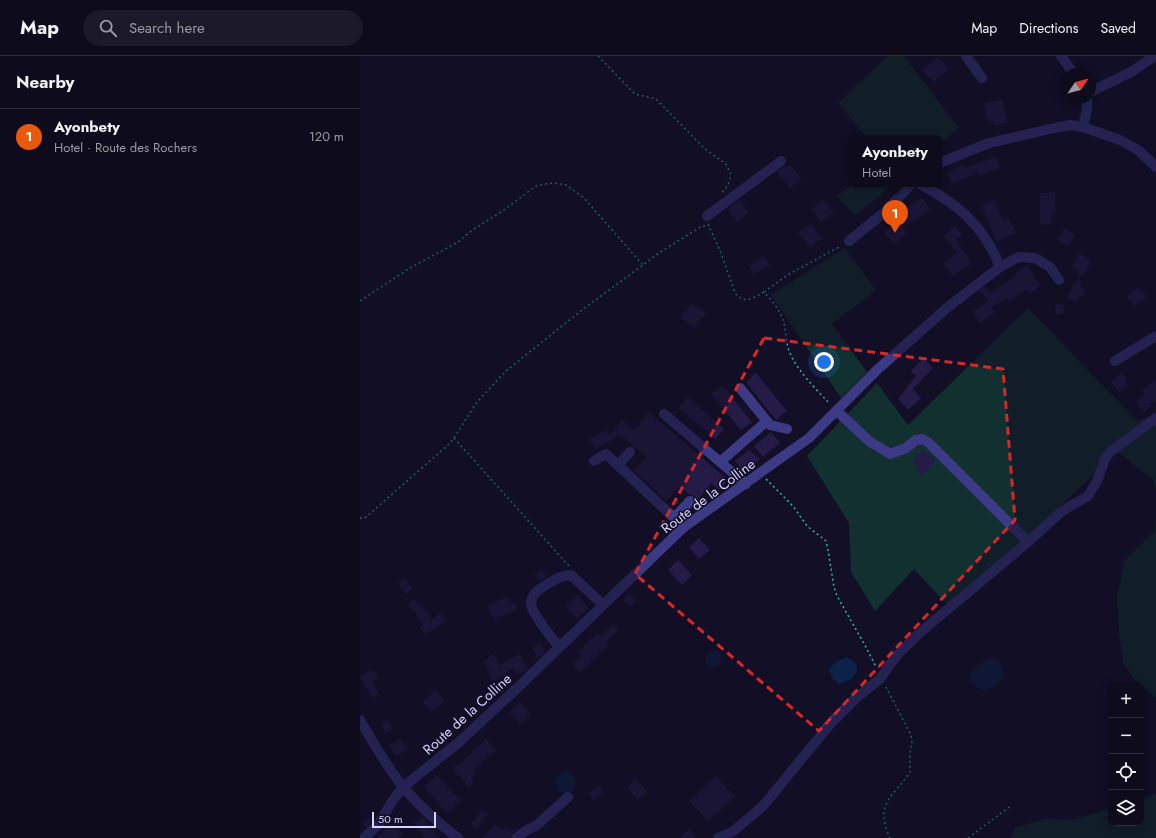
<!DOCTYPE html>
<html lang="en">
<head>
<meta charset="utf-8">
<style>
  body { margin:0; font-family:Jost,sans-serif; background:#1c1929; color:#f1f3f6 }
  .controls { position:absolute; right:12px; bottom:12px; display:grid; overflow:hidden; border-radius:8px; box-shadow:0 2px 10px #0003 }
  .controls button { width:36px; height:36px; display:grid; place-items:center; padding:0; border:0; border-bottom:1px solid #2e2b3b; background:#0e0b1c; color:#f1f3f6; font:20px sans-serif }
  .compass { position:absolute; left:700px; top:12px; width:36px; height:36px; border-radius:50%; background:#0e0b1c; box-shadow:0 2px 10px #0003; rotate:55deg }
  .scale { position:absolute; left:12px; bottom:10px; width:64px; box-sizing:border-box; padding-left:4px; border:2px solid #d9d4ff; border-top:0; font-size:11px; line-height:14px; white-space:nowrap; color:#d9d4ff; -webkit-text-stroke:3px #130f26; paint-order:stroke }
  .you { position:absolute; left:464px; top:306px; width:14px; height:14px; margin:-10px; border:3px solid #fff; border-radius:50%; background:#1a73e8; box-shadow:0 0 0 6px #1a73e833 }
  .badge { display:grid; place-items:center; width:26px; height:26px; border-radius:50%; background:#ea580c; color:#fff; font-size:13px; font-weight:700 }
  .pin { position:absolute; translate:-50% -33px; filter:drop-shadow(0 1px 2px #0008) }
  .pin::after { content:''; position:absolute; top:21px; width:14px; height:12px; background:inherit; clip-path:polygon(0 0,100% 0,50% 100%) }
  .popup { position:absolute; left:488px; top:79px; width:94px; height:52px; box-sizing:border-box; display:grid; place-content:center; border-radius:8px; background:#0e0b1c; filter:drop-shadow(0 1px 3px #0005); font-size:13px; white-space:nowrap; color:#9b9ba3 }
  .popup b { font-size:15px; color:#f1f3f6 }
  .popup::after { content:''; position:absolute; left:50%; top:100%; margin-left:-8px; border:8px solid transparent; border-top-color:#0e0b1c }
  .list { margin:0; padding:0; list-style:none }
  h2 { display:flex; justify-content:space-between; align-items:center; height:52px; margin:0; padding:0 16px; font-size:17px }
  h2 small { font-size:13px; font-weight:400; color:#9b9ba3 }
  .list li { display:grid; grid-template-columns:26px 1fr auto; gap:12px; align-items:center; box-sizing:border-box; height:56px; padding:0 16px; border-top:1px solid #2e2b3b }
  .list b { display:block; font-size:15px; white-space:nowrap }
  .list p { margin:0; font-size:13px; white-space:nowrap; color:#9b9ba3 }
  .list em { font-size:13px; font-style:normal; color:#9b9ba3 }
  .icon { flex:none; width:22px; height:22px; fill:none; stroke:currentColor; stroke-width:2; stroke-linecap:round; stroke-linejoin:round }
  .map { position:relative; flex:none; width:796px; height:782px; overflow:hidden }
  header { display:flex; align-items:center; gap:24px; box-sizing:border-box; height:56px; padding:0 20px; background:#0e0b1c; border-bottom:1px solid #2e2b3b }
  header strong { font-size:19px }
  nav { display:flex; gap:22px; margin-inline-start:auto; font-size:14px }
  .search { width:280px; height:36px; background:#1c1929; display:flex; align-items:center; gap:10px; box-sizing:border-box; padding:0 14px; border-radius:22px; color:#9b9ba3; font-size:15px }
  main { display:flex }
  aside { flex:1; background:#0e0b1c }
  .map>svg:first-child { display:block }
</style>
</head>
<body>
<header>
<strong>Map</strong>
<div class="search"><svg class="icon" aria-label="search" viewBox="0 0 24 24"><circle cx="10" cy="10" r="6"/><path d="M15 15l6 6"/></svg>Search here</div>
<nav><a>Map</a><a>Directions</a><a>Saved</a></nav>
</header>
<main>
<aside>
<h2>Nearby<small></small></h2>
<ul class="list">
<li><span class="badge">1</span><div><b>Ayonbety</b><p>Hotel · Route des Rochers</p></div><em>120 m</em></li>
</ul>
</aside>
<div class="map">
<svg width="796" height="782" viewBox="0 0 796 782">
  <rect width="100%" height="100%" fill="#130f26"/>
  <path fill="#12302f" d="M528,0h16l55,72 -20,17v-7h-72l-29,-35z
    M494,128h39l-37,31 -19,-19z
    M485,192l31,42 -44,34 35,48 -26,26 -70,-103z
    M668,252l109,113 19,-7v75l-3,-10 -36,-27 -165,158 -38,-41 -39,42 -24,-39 -2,-49 -42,-67 70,-73 31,42z
    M796,467v175l-21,-18 -12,-18 -4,-30 -2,-36 7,-35 30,-29z
    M796,738v44h-146l5,-10 29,-9 30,1 37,-12v15h30v-24z"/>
  <path fill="#0c2248" d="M355,594l5,2 1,7 -3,7 -8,1 -5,-4 2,-9 4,-3z
    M485,601c9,1 12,8 12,15l-7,8 -11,4 -7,-6 -3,-9 9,-8z
    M632,602l6,2 4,6 1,11c-18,32 -57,-5 -11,-19z
    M205,715c7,2 9,6 11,13l-4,8 -6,2 -9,-4c-3,-10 0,-15 8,-19z"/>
  <path fill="#241b47" d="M578,1l11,12 -16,13 -11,-12z
    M642,44l5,23 -12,2 -1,-4 -4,1 -1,-4h-2l-3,-15z
    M636,101l4,11 -21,8 -2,-3 -24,11 -7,-11 16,-8 1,3z
    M431,109l11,14 -12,9 -13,-16 8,-6 1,1z
    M695,136l1,20 -5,4 1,8 -12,1v-32z
    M562,141l8,12 -27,19 4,6 -14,10 -9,-12 24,-17 -4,-5z
    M380,144l9,13 -12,9 -9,-13z
    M464,144l10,13 -13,9 -10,-13z
    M634,144l9,20 5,-2 8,15 -19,8 -16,-35z
    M451,168l11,14 -12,10 -12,-15z
    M595,170l7,9 -6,5 16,23 -19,13 -9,-12 13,-11 -14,-17z
    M704,173h3l8,6 -7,11 -10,-7z
    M719,197l13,8 -10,16 -6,-3 2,-3 -6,-4z
    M404,200l6,9 -16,9 -5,-8z
    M667,209l14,21 -10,7 -2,-3 -1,1 -2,-1 -17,11 -3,-3 -14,10 3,4 -15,11 -8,-10 16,-12 -8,-11 5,-4 5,7 27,-18 -2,-2z
    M721,221l-1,10 5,1 -1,8h-5l-1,5 -10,-1 1,-9h2l1,-6z
    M778,231l8,9 -11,10 -8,-9z
    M331,247l15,10 -11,15 -14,-10z
    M696,248l8,1 -1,9h-8z
    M563,302l10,10 -20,21 8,9 -13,12 -10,-11 18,-23 -5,-5z
    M396,317l31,38 -11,9 -30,-38z
    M762,317l5,7 -2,2 3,4 -9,6 -8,-11z
    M796,324v20l-6,4 2,2 -8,6 -8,-11 9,-7 -3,-4z
    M362,329l30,37 -11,8 -30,-36z
    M328,341l36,32 -9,10 -36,-31z
    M289,356l79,68 -9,10 -8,-7 -14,18 -3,-5 -4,-1 -10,-8 -14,14 -24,-24 -1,1 -7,-7 12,-14 -26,-22 -25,14 -6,-10 17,-9 3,5 13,-15 12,11z
    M411,376l9,11 -17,14 -9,-11z
    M562,393l14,11 -13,16 -6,-5 2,-3 -7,-6z
    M389,394l11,9 -16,13 -9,-11z
    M339,482l11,12 -11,9 -10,-12z
    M318,504l14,15 -10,10 -14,-15z
    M181,514l6,7 -8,4 -5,-6z
    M45,522l8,11 -7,5 -8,-11z
    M269,538l7,8 -5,5 -8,-8z
    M218,539l11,13 -12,11 -11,-13z
    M148,541l3,6 3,-2 3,9 -23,9 -6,-14z
    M54,543l8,9 1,-1 9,12 8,-6 6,8 -21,14 -5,-8 4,-3 -16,-19z
    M253,569l5,5 -12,12 3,3 -29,28 -8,-8 9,-9 -3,-3 7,-7 -1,-1 14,-12 3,3z
    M180,587l5,9 -7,7 -6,-11z
    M133,598l7,11 20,-11 8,15 -11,7 -4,-8 -19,14 -6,-9 2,-2 -7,-9z
    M12,613l6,10 -6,3 7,12 -6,4 -13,-21z
    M76,634l9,11 -13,11 -9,-11z
    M160,646l11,13 -11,9 -11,-12z
    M27,664l6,9 -7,4 -6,-9z
    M40,683l7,10 -11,7 -7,-10z
    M126,683l10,12 -23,19 4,5 -6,4 3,4 -6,4 -9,-13 -2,2 -5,-6 6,-6 1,1z
    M77,719l24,26 -14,12 -23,-27z
    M356,720l19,20 -27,25 -19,-20z
    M276,723l11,13 -9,8 -11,-13z
    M239,729l5,6 -11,9 -5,-6z
    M121,754l6,4 -10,15 -6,-4z
    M63,761l2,2 15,19h-15l-11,-15z
    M9,762l3,3 -6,7 -4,-5z
    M31,767l12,11 -4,4h-22z
    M135,768l7,7 5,-4 3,4 6,-3 1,1 -5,4 -2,5h-28z
    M330,773l6,9h-18z"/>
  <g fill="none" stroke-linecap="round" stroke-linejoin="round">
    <path stroke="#2fb8b0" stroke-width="1.5" stroke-dasharray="2 3" stroke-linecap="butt" d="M238,0l37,38 21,5 49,50 21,15 5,11 -3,10 -6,8
      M348,168l13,29 14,40c10,12 18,5 29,-1 8,9 17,19 20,31 2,10 2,21 6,30 8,19 26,36 40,51
      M404,236l25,-18 52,-28
      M0,245l50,-33 50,-27 11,-10 33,-21 32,-24 9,-2 9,-1 12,2 17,12 60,68
      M94,382l115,128
      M406,423l27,27 14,20 19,15 2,9 6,37 3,9 30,53 9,18
      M0,462h5l84,-74 5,-6 23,-36 29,-31 76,-61 61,-45 16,-12 43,-27h6
      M526,631l25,48 1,8 -2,11v18c-17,26 -36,30 -20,66
      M608,782l44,-33"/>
    <path stroke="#3d3a85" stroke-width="10" d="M606,0l16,22
      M701,0l13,18
      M730,36l41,-20 24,-16
      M723,71l4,-18v-11
      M579,107l50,-20 70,-16 12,-2 12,2 37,13 18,10 18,17
      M560,128c38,20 64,42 80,83
      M347,160l74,-55
      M489,185l37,-30 25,-27
      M755,305l41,-25
      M380,332l30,37 17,4
      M477,355l32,30 21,13 16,-6 10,-8 6,-1 7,4 99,99
      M304,358l82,70
      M234,405l12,-7 78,73
      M360,406l47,-41
      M258,409l12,-13
      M314,462l16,-17
      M199,591c-6,-8 -29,-35 -28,-44 0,-8 8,-14 15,-18 8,-5 16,-10 25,-10l32,30
      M0,664c13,23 27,47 44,68 16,19 34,35 54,50
      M4,782l15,-14 12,-21 12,-16 55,-44 55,-51 171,-165 125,-89 69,-69 70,-62 52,-40 18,-10 17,1 15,9 9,13
      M156,782l11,-8 10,-5 31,-28
      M358,782l14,-6 31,-26 68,-83 25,-25 25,-20 7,-11 11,-14 24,-23 105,-88 34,-31 26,-15 9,-15 8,-22 5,-7 46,-34"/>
  </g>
  <path d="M0 0H796V782H0ZM404,282l239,31 12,151 -196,211 -184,-157z" fill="#130f26" fill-opacity=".55" fill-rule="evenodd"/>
  <path fill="none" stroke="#d62828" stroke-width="3" stroke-dasharray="8 5" stroke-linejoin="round" d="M404,282l239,31 12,151 -196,211 -184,-157z"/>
  <g text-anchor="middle" stroke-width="3" stroke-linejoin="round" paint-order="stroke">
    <g font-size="14" fill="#d9d4ff" stroke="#130f26">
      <text transform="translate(348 440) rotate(-37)" y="5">Route de la Colline</text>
      <text transform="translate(107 658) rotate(-42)" y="5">Route de la Colline</text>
    </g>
  </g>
</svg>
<div class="controls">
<button>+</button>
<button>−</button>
<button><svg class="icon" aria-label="locate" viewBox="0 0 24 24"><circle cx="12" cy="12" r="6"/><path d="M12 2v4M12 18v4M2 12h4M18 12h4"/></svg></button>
<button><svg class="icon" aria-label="layers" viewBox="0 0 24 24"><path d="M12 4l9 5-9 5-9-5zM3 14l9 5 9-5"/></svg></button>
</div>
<svg class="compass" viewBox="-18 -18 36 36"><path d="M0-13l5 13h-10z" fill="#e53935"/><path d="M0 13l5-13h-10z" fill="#9b9ba3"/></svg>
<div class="scale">50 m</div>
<div class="you"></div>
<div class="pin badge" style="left:535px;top:177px">1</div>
<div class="popup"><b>Ayonbety</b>Hotel</div>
</div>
</main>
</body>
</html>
